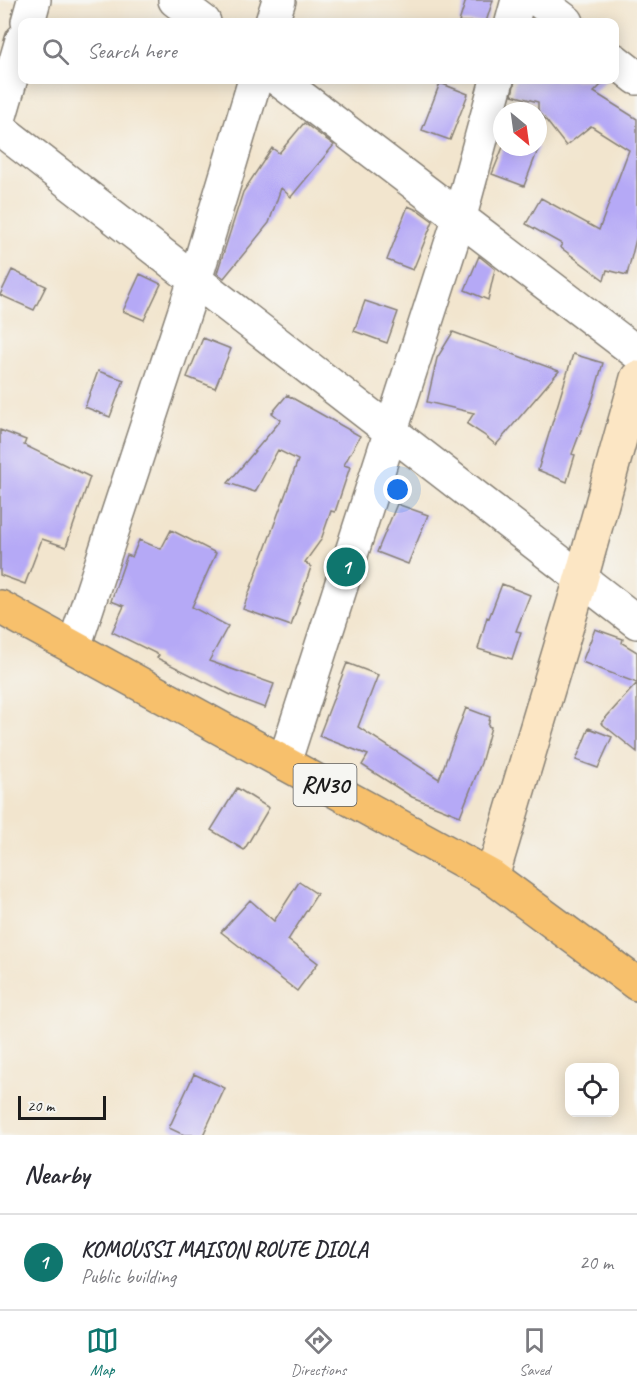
<!DOCTYPE html>
<html lang="en">
<head>
<meta charset="utf-8">
<style>
  body { margin:0; font-family:Caveat,sans-serif; background:#f7f7f7; color:#2b2b33 }
  .controls { position:absolute; right:18px; bottom:18px; display:grid; overflow:hidden; border-radius:12px; box-shadow:0 3px 15px #0003 }
  .controls button { width:54px; height:54px; display:grid; place-items:center; padding:0; border:0; border-bottom:2px solid #e1e1e2; background:#fff; color:#2b2b33; font:30px sans-serif }
  .compass { position:absolute; left:493px; top:102px; width:54px; height:54px; border-radius:50%; background:#fff; box-shadow:0 3px 15px #0003; rotate:151deg }
  .scale { position:absolute; left:18px; bottom:15px; width:88px; box-sizing:border-box; padding-left:6px; border:3px solid #1c1c1c; border-top:0; font-size:16px; line-height:21px; white-space:nowrap; color:#1c1c1c; -webkit-text-stroke:4px #f6f6f2; paint-order:stroke }
  .you { position:absolute; left:398px; top:490px; width:21px; height:21px; margin:-15px; border:4px solid #fff; border-radius:50%; background:#1a73e8; box-shadow:0 0 0 9px #1a73e833 }
  .badge { display:grid; place-items:center; width:39px; height:39px; border-radius:50%; background:#0f766e; color:#fff; font-size:20px; font-weight:700 }
  .pin { position:absolute; translate:-50% -50%; border:3px solid #fff; box-shadow:0 2px 6px #0006 }
  .list { margin:0; padding:0; list-style:none }
  h2 { display:flex; justify-content:space-between; align-items:center; height:78px; margin:0; padding:0 24px; font-size:26px }
  h2 small { font-size:20px; font-weight:400; color:#7c7c81 }
  .list li { display:grid; grid-template-columns:39px 1fr auto; gap:18px; align-items:center; box-sizing:border-box; height:96px; padding:0 24px; border-top:2px solid #e1e1e2 }
  .list b { display:block; font-size:22px; white-space:nowrap }
  .list p { margin:0; font-size:20px; white-space:nowrap; color:#7c7c81 }
  .list em { font-size:20px; font-style:normal; color:#7c7c81 }
  .icon { flex:none; width:33px; height:33px; fill:none; stroke:currentColor; stroke-width:2; stroke-linecap:round; stroke-linejoin:round }
  .map { position:relative; flex:none; width:637px; height:1135px; overflow:hidden }
  .search { position:absolute; background:#fff; box-shadow:0 3px 15px #0003; left:18px; right:18px; top:18px; height:66px; display:flex; align-items:center; gap:15px; box-sizing:border-box; padding:0 21px; border-radius:12px; color:#7c7c81; font-size:22px }
  .sheet { height:174px; background:#fff }
  nav { display:flex; justify-content:space-around; align-items:center; box-sizing:border-box; height:84px; border-top:2px solid #e1e1e2; background:#fff; font-size:16px; color:#7c7c81 }
  nav a { display:grid; justify-items:center; gap:3px }
  nav .on { color:#0f766e }
  .map>svg:first-child { display:block }
</style>
</head>
<body>
<div class="map">
<svg width="637" height="1135" viewBox="0 0 637 1135">
  <rect width="100%" height="100%" fill="#f6f6f2"/>
  <filter id="ink" filterUnits="userSpaceOnUse"><feTurbulence type="fractalNoise" baseFrequency=".0167" numOctaves="2"/><feDisplacementMap in="SourceGraphic" scale="12" xChannelSelector="R" yChannelSelector="G"/><feConvolveMatrix kernelMatrix="1 2 1 2 8 2 1 2 1" color-interpolation-filters="sRGB"/></filter>
  <filter id="wash" filterUnits="userSpaceOnUse"><feTurbulence type="fractalNoise" baseFrequency=".008" numOctaves="4" result="noise"/><feDisplacementMap in="SourceGraphic" scale="24" xChannelSelector="R" yChannelSelector="G"/><feGaussianBlur stdDeviation="1.35" result="paint"/><feColorMatrix in="noise" values="0 0 0 0 0 0 0 0 0 0 0 0 0 0 0 0 0 1.4 0 .05"/><feComposite in="paint" operator="in"/></filter>
  <g filter="url(#wash)">
    <rect width="100%" height="100%" fill="#f2e5ce"/>
    <g id="blocks">
      <path fill="#b5a9f6" d="M466,0h27l-7,22h-27z
        M515,80h91l-12,12 43,27v116l-10,40 -20,-5 -3,10 -44,-33 2,-3 -36,-20 15,-26 58,32 30,-80 -38,-24 -25,20 -28,-36v-8l-26,-7z
        M440,83l28,11 -18,46 -28,-10z
        M304,123l30,22 -43,52 -10,-9 -12,35 -45,55 -7,-5 26,-81 29,-44 7,5z
        M503,147h36l-15,39 -32,-12z
        M408,206l11,5 14,10 -20,49 -26,-10z
        M479,256l16,13 -7,31 -23,-10z
        M12,270l34,16 -12,24 -34,-15z
        M140,274l21,10 -17,36 -21,-9z
        M365,301l33,11 -11,31 -33,-12z
        M453,332l106,39 -63,74 -12,-10 -17,-11 7,-11 -47,-11 10,-44z
        M203,338l28,11 -16,39 -28,-11z
        M573,354l30,9 -10,35 -21,56 3,1 -8,27 -29,-12z
        M98,371l26,9 -14,37 -25,-10z
        M287,395l73,41 -16,29 6,2 -15,45 -4,-1 -10,29 -16,22 6,5 -20,59 -48,-17 55,-149 -20,-10 -23,42 -27,-9 53,-63 -9,-7z
        M0,430l26,10 -2,5 66,32 -24,70 -24,-8 -17,45 -25,-9z
        M397,504l31,11 -20,49 -31,-12z
        M171,530l45,23 -24,54 36,19 -19,35 65,23 -9,24 -32,-12 -76,-38 2,-3 -47,-23 12,-26 -13,-5 16,-46 5,2 7,-17 22,9z
        M502,584l28,11 -14,36 5,1 -9,27 -34,-10 9,-32 2,1z
        M595,629l28,10 -1,4 15,9v100l-36,-29 36,-40 -55,-21z
        M347,663l31,12 -20,52 81,52 27,-71 24,9 -2,9 3,1 -10,36 -21,53 -48,-19 -50,-32 6,-10 -49,-19z
        M589,728l23,9 -14,31 -22,-8z
        M237,788l32,20 -25,42 -33,-20z
        M299,882l18,12 -29,46 30,23 -21,28 -76,-59 29,-32 24,21z
        M194,1074l31,14 -22,47h-19l-15,-7z"/>
    </g>
  </g>
  <g filter="url(#ink)">
    <use href="#blocks" fill-opacity="0" stroke="#878075" stroke-width="1.5"/>
    <g fill="none" stroke-linecap="round" stroke-linejoin="round">
      <g stroke="#878075" stroke-width="36">
        <path id="street" d="M175,0l29,22
          M538,0l29,22
          M28,22l6,-22
          M272,22l7,-22
          M512,22l6,-22
          M614,60l23,18
          M279,80l358,273
          M0,116l22,-76
          M0,129l637,493
          M74,647l121,-367 60,-200
          M284,763l176,-547 37,-136"/>
      </g>
      <g stroke="#878075" stroke-width="36">
        <path id="secondary" d="M492,877l89,-298 56,-201"/>
      </g>
      <g stroke="#878075" stroke-width="36">
        <path id="primary" d="M0,607l492,270 145,107"/>
      </g>
      <use href="#street" stroke="#fff" stroke-width="33"/>
      <use href="#secondary" stroke="#fce6c4" stroke-width="33"/>
      <use href="#primary" stroke="#f7c06c" stroke-width="33"/>
    </g>
  </g>
  <g text-anchor="middle" stroke-width="4.5" stroke-linejoin="round" paint-order="stroke">
    <rect fill="#f6f6f2" stroke="#5d5d5c" stroke-width="1.5" x="293.5" y="764" width="63" height="42" rx="4.5"/>
    <g font-size="24" font-weight="bold" fill="#1c1c1c">
      <text x="325" y="793">RN30</text>
    </g>
  </g>
</svg>
<div class="controls">
<button><svg class="icon" aria-label="locate" viewBox="0 0 24 24"><circle cx="12" cy="12" r="6"/><path d="M12 2v4M12 18v4M2 12h4M18 12h4"/></svg></button>
</div>
<svg class="compass" viewBox="-18 -18 36 36"><path d="M0-13l5 13h-10z" fill="#e53935"/><path d="M0 13l5-13h-10z" fill="#7c7c81"/></svg>
<div class="scale">20 m</div>
<div class="you"></div>
<div class="pin badge" style="left:346px;top:567px">1</div>
<div class="search"><svg class="icon" aria-label="search" viewBox="0 0 24 24"><circle cx="10" cy="10" r="6"/><path d="M15 15l6 6"/></svg>Search here</div>
</div>
<section class="sheet">
<h2>Nearby<small></small></h2>
<ul class="list">
<li><span class="badge">1</span><div><b>KOMOUSSI MAISON ROUTE DIOLA</b><p>Public building</p></div><em>20 m</em></li>
</ul>
</section>
<nav>
<a class="on"><svg class="icon" aria-label="map" viewBox="0 0 24 24"><path d="M3 6l6-2 6 2 6-2v14l-6 2-6-2-6 2zM9 4v14M15 6v14"/></svg>Map</a>
<a><svg class="icon" aria-label="directions" viewBox="0 0 24 24"><path d="M12 3l9 9-9 9-9-9zM9 14v-3h6M13 9l2 2-2 2"/></svg>Directions</a>
<a><svg class="icon" aria-label="saved" viewBox="0 0 24 24"><path d="M7 4h10v16l-5-4-5 4z"/></svg>Saved</a>
</nav>
</body>
</html>
